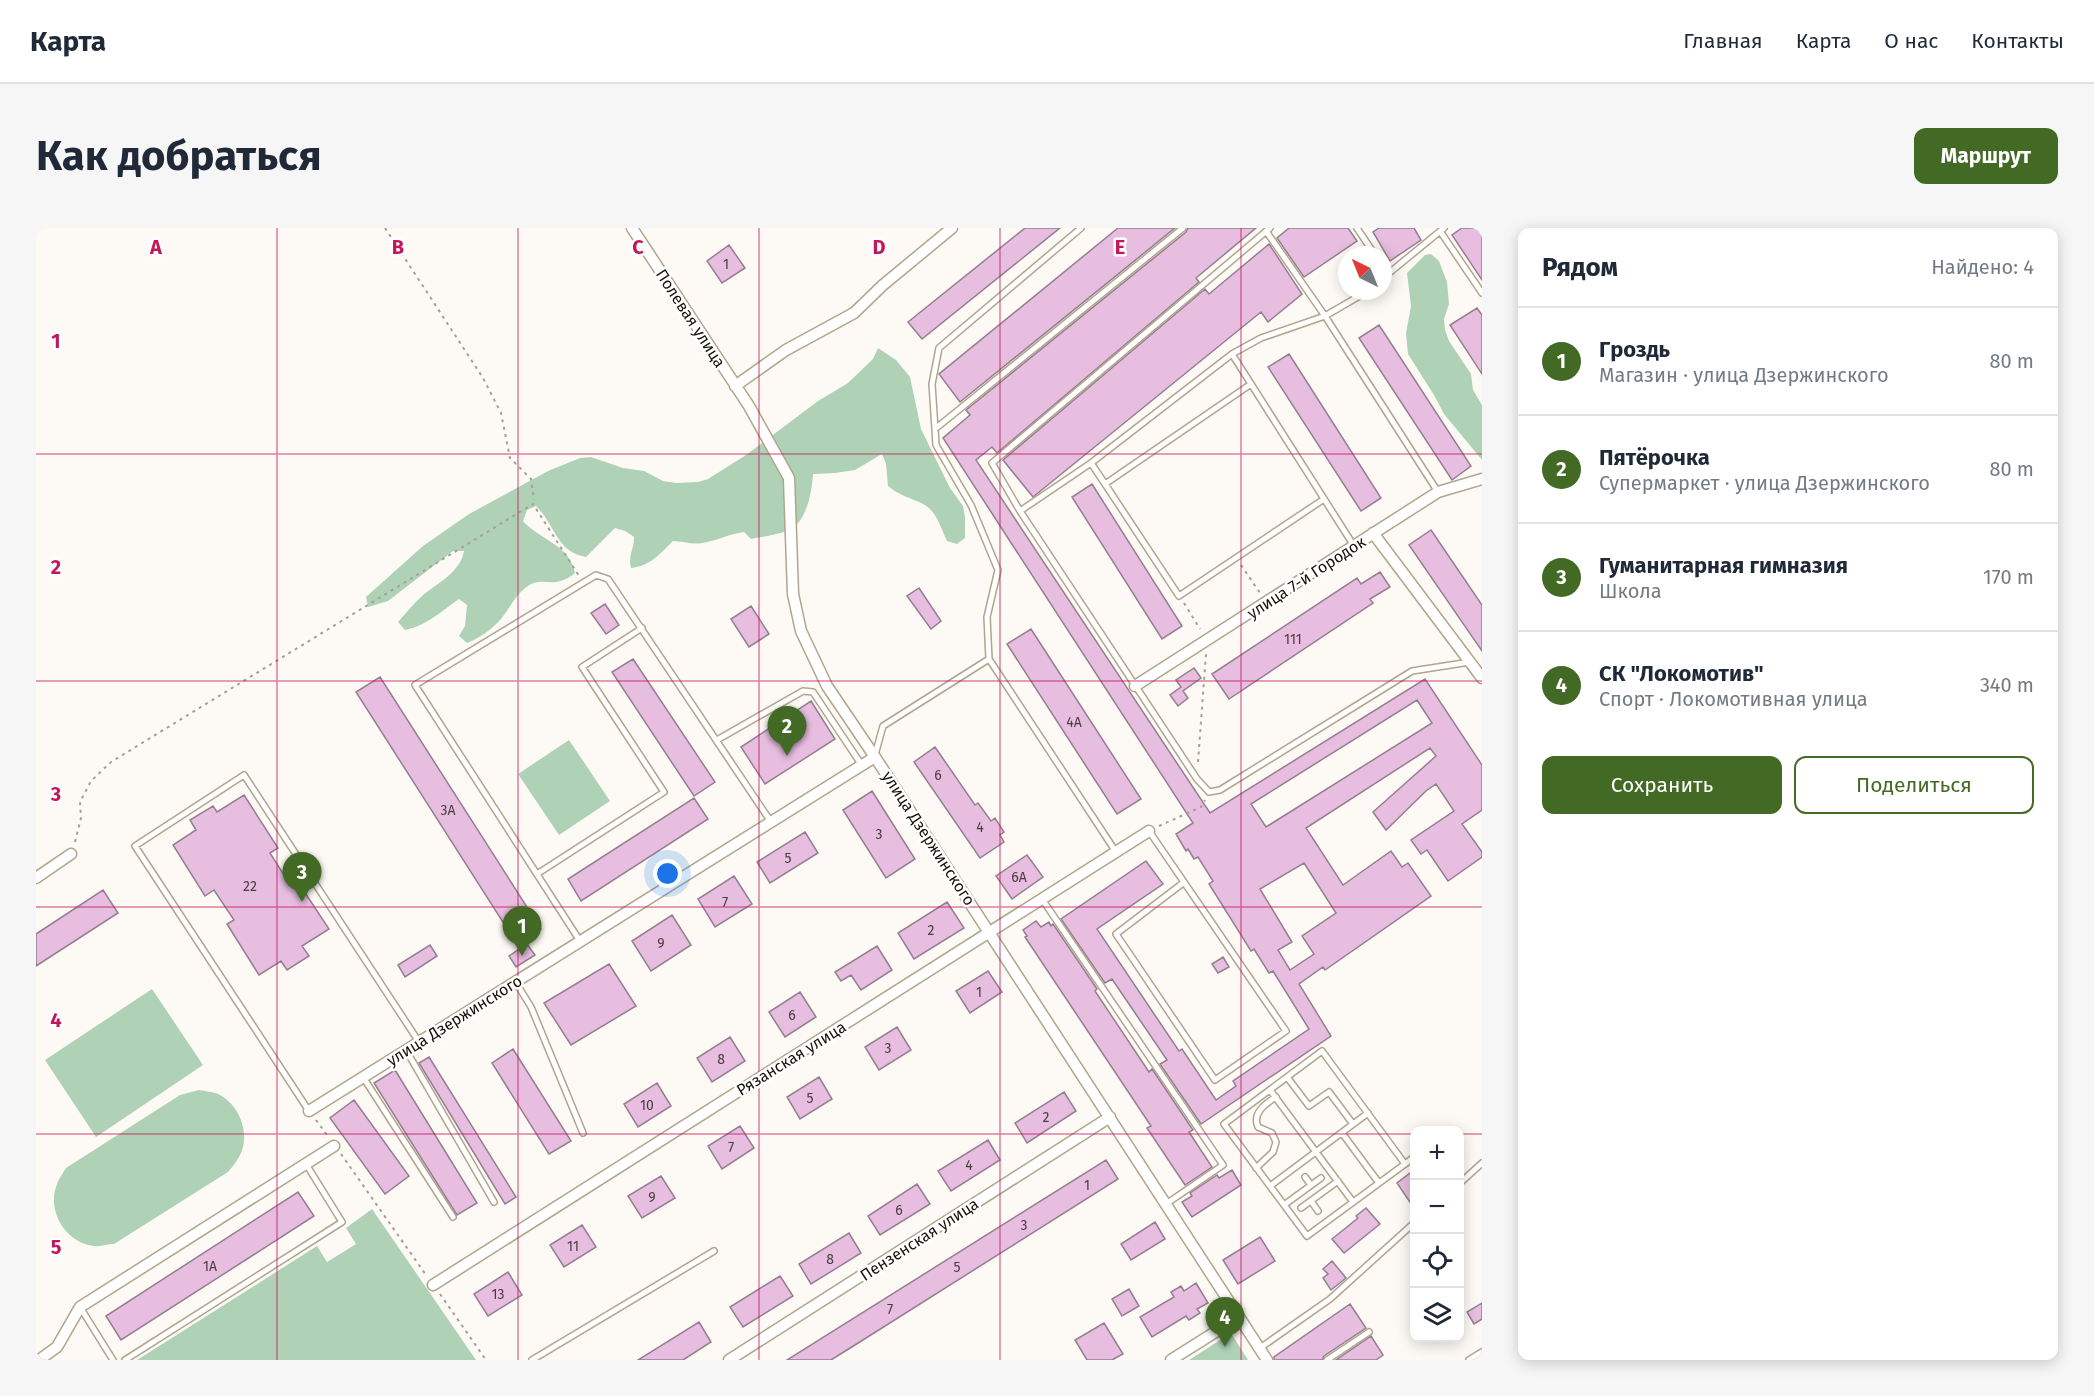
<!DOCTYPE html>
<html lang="ru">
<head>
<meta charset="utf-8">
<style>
  body { margin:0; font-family:"Fira Sans",sans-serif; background:#f6f6f7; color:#1f2937 }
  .controls { position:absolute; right:18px; bottom:18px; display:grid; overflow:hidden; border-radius:12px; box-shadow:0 3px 15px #0003 }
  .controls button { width:54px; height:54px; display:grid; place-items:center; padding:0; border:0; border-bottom:2px solid #e0e1e3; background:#fff; color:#1f2937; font:30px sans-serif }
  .compass { position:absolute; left:1302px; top:18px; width:54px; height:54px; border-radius:50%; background:#fff; box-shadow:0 3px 15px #0003; rotate:317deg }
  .you { position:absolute; left:632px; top:646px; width:21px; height:21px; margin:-15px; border:4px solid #fff; border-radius:50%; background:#1a73e8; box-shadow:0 0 0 9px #1a73e833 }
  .badge { display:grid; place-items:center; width:39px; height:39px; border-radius:50%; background:#436a25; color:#fff; font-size:20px; font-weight:700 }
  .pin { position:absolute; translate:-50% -50px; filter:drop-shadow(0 2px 3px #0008) }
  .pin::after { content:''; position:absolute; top:32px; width:21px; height:18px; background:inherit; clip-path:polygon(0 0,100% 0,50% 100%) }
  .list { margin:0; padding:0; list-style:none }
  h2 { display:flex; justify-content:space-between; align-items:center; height:78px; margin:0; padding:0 24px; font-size:26px }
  h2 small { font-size:20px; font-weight:400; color:#747a83 }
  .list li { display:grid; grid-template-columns:39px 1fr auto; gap:18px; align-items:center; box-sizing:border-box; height:108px; padding:0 24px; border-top:2px solid #e0e1e3 }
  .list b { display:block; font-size:22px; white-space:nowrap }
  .list p { margin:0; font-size:20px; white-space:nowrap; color:#747a83 }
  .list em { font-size:20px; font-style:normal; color:#747a83 }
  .actions { display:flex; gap:12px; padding:18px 24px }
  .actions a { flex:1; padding:14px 0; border:2px solid #436a25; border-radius:12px; text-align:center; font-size:21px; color:#436a25 }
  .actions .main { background:#436a25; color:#fff }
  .icon { flex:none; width:33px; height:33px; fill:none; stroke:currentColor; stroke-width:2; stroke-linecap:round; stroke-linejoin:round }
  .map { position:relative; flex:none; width:1446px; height:1132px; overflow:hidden; border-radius:12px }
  header { display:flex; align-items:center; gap:36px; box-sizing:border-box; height:84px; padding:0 30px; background:#fff; border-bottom:2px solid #e0e1e3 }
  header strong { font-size:28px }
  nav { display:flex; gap:33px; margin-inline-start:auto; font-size:21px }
  .intro { display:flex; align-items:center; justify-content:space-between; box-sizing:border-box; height:144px; padding:0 36px }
  h1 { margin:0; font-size:42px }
  .button { padding:15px 27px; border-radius:12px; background:#436a25; color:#fff; font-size:21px; font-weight:700 }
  main { display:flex; gap:36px; padding:0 36px }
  aside { flex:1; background:#fff; border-radius:12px; box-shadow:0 3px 15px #0003 }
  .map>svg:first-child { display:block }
</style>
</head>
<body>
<header>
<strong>Карта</strong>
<nav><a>Главная</a><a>Карта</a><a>О нас</a><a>Контакты</a></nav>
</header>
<div class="intro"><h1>Как добраться</h1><a class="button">Маршрут</a></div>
<main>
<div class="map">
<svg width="1446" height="1132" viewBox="0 0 1446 1132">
  <rect width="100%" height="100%" fill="#fdfaf5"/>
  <path fill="#afd2b7" d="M1395,26l8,7 8,21 2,22 -5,15 1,11 4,11 22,33 2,16 9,15v55l-38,-46 -10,-19 -26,-41 -2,-21 5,-27 -4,-33 18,-18z
    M842,120l18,12 14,17 11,52 29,59 13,18 2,11v21l-8,6 -10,-3c-6,-12 -10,-30 -24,-37 -12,-6 -25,-9 -35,-18l-2,-22 -4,-10 -27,16 -20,3 -22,1c-1,17 -6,48 -24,56 -8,4 -28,7 -38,9l-7,-7c-15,2 -28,9 -42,11 -10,2 -19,-2 -29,-2 -13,13 -23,25 -42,27 -3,-12 3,-19 3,-31l-9,-6 -10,-3 -29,29c-30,-5 -31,-33 -50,-51l-9,4 -4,11c17,19 47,24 52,52 -22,18 -31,2 -47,13 -12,8 -18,22 -27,33 -9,10 -21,19 -34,24l-8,-7 6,-10 2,-21 -8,-6c-17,12 -33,27 -54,31l-7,-8c8,-9 15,-18 24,-26 15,-13 38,-23 42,-45h-11l-65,50 -20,6 -2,-10 57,-51 46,-32 79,-43 32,-13 11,-1 32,11 21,3 19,10 13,2 22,-1 10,-3 38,-24 72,-54 30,-18 25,-24z
    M533,512l41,61 -51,34 -41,-61z
    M116,761l51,76 -107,72 -51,-77z
    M163,862c6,1 14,2 19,4 19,9 30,33 25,53 -2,9 -9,18 -15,25l-114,72c-6,0 -13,3 -19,2 -29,-2 -49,-35 -38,-62 2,-6 6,-11 9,-16l114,-73z
    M336,981l104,151h-339l180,-114 10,16 29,-18 -10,-16z
    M1195,1105l17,27h-59z"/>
  <path fill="#e7bde0" stroke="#947e90" stroke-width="1.5" fill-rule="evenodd" d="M989,0h35l-138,111 -14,-17z
    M1082,0h57l-215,174 -21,-28z
    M1152,0h68l-60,50 3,4 -202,171 -5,-6 -16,13 234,353 215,-134 57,86v45l-20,14 20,28v5l-34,24 -21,-31 -6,4 -10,-14 43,-29 -18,-27 -10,7 -40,39 -13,-18 63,-56 -6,-8 -124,80 37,57 48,-34 11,16 6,-4 23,33 -106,74 -2,-3 -24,17 32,52 -130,88 -41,-60 7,-4 -55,-81 -7,4 -44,-64 85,-58 17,23 -66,45 82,122 3,-2 34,51 20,-14 -3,-5 76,-52 -36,-58 -4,2 -15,-24 -3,2 -42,-67 4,-3 -15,-24 -4,2 -6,-10 -2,2 -10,-17 17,-11 -250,-385 27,-23 -4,-5 220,-178zM1381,472l15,23 -166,104 -15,-23zM1268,635l32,50 -34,23 12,18 -24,16 -12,-20 14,-8 -32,-53z
    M1253,0h59l9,13 -53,36 -27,-39z
    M1343,0h35l7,12 -31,21 -17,-29z
    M1426,0h20v52l-30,-45z
    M1233,16l33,50 -34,28 -7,-10 -228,185 -30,-37 202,-171 4,5z
    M693,17l16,23 -23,15 -15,-22z
    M1441,80l5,7v59l-32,-49z
    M1343,97l92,141 -19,14 -93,-142z
    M1253,126l92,144 -20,13 -93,-144z
    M1056,256l90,142 -20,13 -90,-142z
    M1395,302l51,75v46l-73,-106z
    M1344,344l10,15 -20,12 3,4 -144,96 -17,-25 145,-96 4,6z
    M883,360l22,33 -10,8 -24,-33z
    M569,376l14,21 -13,9 -15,-21z
    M715,378l18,28 -20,13 -18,-28z
    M995,401l110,170 -24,15 -110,-170z
    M597,431l82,123 -21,14 -82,-124z
    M1158,440l7,10 -18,13 5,7 -10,8 -8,-11 11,-8 -5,-7z
    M344,449l161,252 -24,15 -161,-252z
    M775,473l24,38 -70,45 -24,-37z
    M899,519l40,58 3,-2 13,18 4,-3 9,14 -4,3 4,7 -24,16 -66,-96z
    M836,563l43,68 -29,19 -43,-68z
    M208,567l34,53 -8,5 19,30 7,-4 33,50 -27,17 7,10 -22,14 -6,-9 -22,14 -32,-51 7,-4 -20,-30 -9,6 -32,-51 23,-15 -6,-10 23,-14 4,6z
    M658,570l14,21 -127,82 -13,-22z
    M769,604l13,21 -48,30 -13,-21z
    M991,627l16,22 -31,22 -16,-23z
    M698,648l18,28 -37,23 -17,-28z
    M67,662l15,23 -82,53v-32z
    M911,674l17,26 -50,31 -16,-26z
    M636,687l19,30 -40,26 -19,-30z
    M1000,693l5,6 8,-5 2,4 2,-2 44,65 -2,2 54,81 3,-3 41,61 -4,2 23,35 -27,18 -38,-57 4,-2 -126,-189 2,-1 -4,-6z
    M491,716l8,11 -19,12 -7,-11z
    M394,717l7,11 -32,21 -7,-12z
    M841,718l15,24 -31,20 -10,-15 -10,6 -6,-9z
    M1187,729l6,10 -11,6 -6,-9z
    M573,736l27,42 -65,39 -27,-42z
    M952,743l14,21 -32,21 -14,-22z
    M764,764l16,25 -31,20 -16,-25z
    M861,799l14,23 -32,20 -14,-23z
    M694,809l15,24 -33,21 -15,-24z
    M477,821l58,92 -22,13 -57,-91z
    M393,829l87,140 -11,7 -86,-141z
    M359,842l82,133 -20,12 -83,-132z
    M783,849l13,22 -32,20 -13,-22z
    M621,855l14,23 -33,21 -14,-23z
    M1028,864l12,19 -49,32 -12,-20z
    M318,872l55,76 -24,18 -55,-76z
    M704,898l14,22 -32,21 -14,-23z
    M952,912l12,20 -49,31 -13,-20z
    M1070,932l12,19 -263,166 -24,15h-44z
    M1196,942l9,15 -49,32 -10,-15 10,-6 -2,-3 27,-18 2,3z
    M1378,942v38l-17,-25z
    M625,948l14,22 -33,20 -14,-22z
    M881,956l13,20 -50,31 -12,-19z
    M262,964l16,24 -193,124 -15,-24z
    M1330,980l14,16 -36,29 -12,-14 26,-21 -2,-2z
    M1119,994l10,17 -34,21 -10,-16z
    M546,997l14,22 -32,20 -14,-22z
    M813,1005l12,20 -50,31 -12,-20z
    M1224,1009l15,24 -37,23 -15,-24z
    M1296,1033l14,17 -15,12 -8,-12 5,-4 -5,-5z
    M472,1044l14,23 -34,21 -14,-22z
    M744,1048l13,20 -50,31 -13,-20z
    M1160,1055l12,20 -11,6 3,4 -11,7 -3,-4 -34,21 -12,-20 34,-20 -3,-5 10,-6 3,5z
    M1093,1061l10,17 -17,10 -10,-17z
    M1446,1075v16l-8,5 -7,-12z
    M1314,1076l16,24 -42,28 -2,4h-48v-3z
    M663,1094l12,20 -28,18h-45z
    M1068,1095l19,31 -11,6h-25l-12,-20z
    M1335,1108l12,19 -7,5h-40z"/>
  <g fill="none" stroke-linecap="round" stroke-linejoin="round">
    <g stroke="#b1a58c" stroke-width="8">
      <path id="service" d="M1321,0l18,27
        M1230,3l59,85 113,176
        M1404,3l42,62
        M1347,50l61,-50
        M1215,156l-146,100 74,112 145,-97
        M899,201l-3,-45 7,-36 142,-120
        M1055,235l141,-109
        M1069,256l-14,-21 -71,48 177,268 12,13 11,-2 192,-119 58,-9
        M984,283l-28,-48 278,-235
        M1318,318l-122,-192 29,-16 64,-22 43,-25
        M953,431l127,193
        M681,512l86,-49 10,1 48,72
        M839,527l8,-29 106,-67 -2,-42 11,-47 -27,-65 -35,-60 -1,-16 248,-201
        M1113,603l137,200 -71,49 -99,-146 67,-51
        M501,646l127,-82 -82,-125 60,-39
        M1006,671l181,266 -57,39
        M544,713l-165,-256 181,-110 12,4 163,243
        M479,753l16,26 52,126
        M370,822l88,152
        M1286,823l83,113 -98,72 -83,-112z
        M327,849l90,140
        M1251,849l22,29 20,-14 24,32
        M1234,862l83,112
        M273,883l-174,-265 109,-71 175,267
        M1306,905l37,50
        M1369,936l9,-7
        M1220,940l17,-16 3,-10 -4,-9 -14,-6c-6,-14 7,-23 18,-30
        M1269,949l6,8
        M1424,955l22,-20
        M1234,958l98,-73
        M1275,973l7,10
        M1248,977l37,-27
        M1265,980l37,-27
        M44,1079l33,53
        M1224,1120l70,-49 84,-76
        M89,1132l217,-138 -36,-58
        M496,1132l182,-109
        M1291,1132l42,-28
        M1433,1132l13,-8"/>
    </g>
    <g stroke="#b1a58c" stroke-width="13">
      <path id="minor" d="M596,0l117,178 40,72 4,116 8,37 26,55 48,71
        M699,158l51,-36 68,-37 29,-28 69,-57
        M1337,305l109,145
        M1099,458l303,-194 44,-13
        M0,650l35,-24
        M273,883l566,-354 392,603
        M397,1057l716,-454
        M3,1132l18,-13 23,-40 254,-161
        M693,1132l381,-243
        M1135,1132l68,-43"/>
    </g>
    <path stroke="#a4a099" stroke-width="2" stroke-dasharray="3 4.5" stroke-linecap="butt" d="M349,0l98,150 18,35 9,45 21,21 3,21
      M1205,337l19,28
      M1148,375l16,26
      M1162,534l8,-108
      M1123,598l42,-19 4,-7
      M39,614l6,-24 -1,-16 11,-21 20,-19 422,-258 46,72
      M280,892l11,15
      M305,926l85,121
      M404,1066l46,66"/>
    <use href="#service" stroke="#fff" stroke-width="5"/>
    <use href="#minor" stroke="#fff" stroke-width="10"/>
  </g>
  <path fill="none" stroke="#c2185b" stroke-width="1.5" stroke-opacity="0.55" d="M241,0v1132M482,0v1132M723,0v1132M964,0v1132M1205,0v1132M0,226h1446M0,453h1446M0,679h1446M0,906h1378M1424,906h22"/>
  <g text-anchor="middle" stroke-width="5" stroke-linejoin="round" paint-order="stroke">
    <g font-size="14" fill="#4b3e3f">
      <text x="690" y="41">1</text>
      <text x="1257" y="416">111</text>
      <text x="1038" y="499">4А</text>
      <text x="902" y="552">6</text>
      <text x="412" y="587">3А</text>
      <text x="944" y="604">4</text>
      <text x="843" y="611">3</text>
      <text x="752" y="635">5</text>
      <text x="983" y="654">6А</text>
      <text x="214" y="663">22</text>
      <text x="689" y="679">7</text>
      <text x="895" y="707">2</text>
      <text x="625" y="720">9</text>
      <text x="943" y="769">1</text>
      <text x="756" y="792">6</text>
      <text x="852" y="825">3</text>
      <text x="685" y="836">8</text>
      <text x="774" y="875">5</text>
      <text x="611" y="882">10</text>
      <text x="1010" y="894">2</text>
      <text x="695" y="924">7</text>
      <text x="933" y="942">4</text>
      <text x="1051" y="962">1</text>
      <text x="616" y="974">9</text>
      <text x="863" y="987">6</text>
      <text x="988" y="1002">3</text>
      <text x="537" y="1023">11</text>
      <text x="794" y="1036">8</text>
      <text x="174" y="1043">1А</text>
      <text x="921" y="1044">5</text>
      <text x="462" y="1071">13</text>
      <text x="854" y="1086">7</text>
    </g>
    <g font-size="16" fill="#171309" stroke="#fff">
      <text transform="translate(655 90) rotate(57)" y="6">Полевая улица</text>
      <text transform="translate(1270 349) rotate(-33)" y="6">улица 7-й Городок</text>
      <text transform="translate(893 610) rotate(57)" y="6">улица Дзержинского</text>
      <text transform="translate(418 792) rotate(-32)" y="6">улица Дзержинского</text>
      <text transform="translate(755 830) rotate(-32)" y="6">Рязанская улица</text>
      <text transform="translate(883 1011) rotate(-33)" y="6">Пензенская улица</text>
    </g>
  </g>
  <g font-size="20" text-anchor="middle" font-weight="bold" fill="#c2185b" stroke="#fff" stroke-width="5" stroke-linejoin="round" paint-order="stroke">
    <text x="120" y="26">A</text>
    <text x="362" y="26">B</text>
    <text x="602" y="26">C</text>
    <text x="843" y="26">D</text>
    <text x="1084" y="26">E</text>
    <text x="20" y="120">1</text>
    <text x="20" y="346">2</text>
    <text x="20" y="573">3</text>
    <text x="20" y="799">4</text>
    <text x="20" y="1026">5</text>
  </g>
</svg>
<div class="controls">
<button>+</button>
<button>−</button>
<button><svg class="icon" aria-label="locate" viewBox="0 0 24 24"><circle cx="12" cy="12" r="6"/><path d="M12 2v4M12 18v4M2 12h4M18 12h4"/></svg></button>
<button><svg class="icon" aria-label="layers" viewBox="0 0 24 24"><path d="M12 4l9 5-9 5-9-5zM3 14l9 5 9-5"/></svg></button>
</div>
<svg class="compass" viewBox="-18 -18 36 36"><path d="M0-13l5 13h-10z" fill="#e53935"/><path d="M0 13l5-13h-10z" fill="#747a83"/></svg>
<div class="you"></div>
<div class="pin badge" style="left:486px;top:728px">1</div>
<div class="pin badge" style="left:751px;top:528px">2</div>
<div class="pin badge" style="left:266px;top:674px">3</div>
<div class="pin badge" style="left:1189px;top:1119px">4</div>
</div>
<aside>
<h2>Рядом<small>Найдено: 4</small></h2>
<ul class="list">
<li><span class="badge">1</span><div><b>Гроздь</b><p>Магазин · улица Дзержинского</p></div><em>80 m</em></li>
<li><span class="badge">2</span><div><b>Пятёрочка</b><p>Супермаркет · улица Дзержинского</p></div><em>80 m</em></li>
<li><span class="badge">3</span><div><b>Гуманитарная гимназия</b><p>Школа</p></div><em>170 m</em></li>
<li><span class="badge">4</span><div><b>СК &quot;Локомотив&quot;</b><p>Спорт · Локомотивная улица</p></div><em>340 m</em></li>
</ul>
<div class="actions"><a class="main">Сохранить</a><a>Поделиться</a></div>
</aside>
</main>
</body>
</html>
